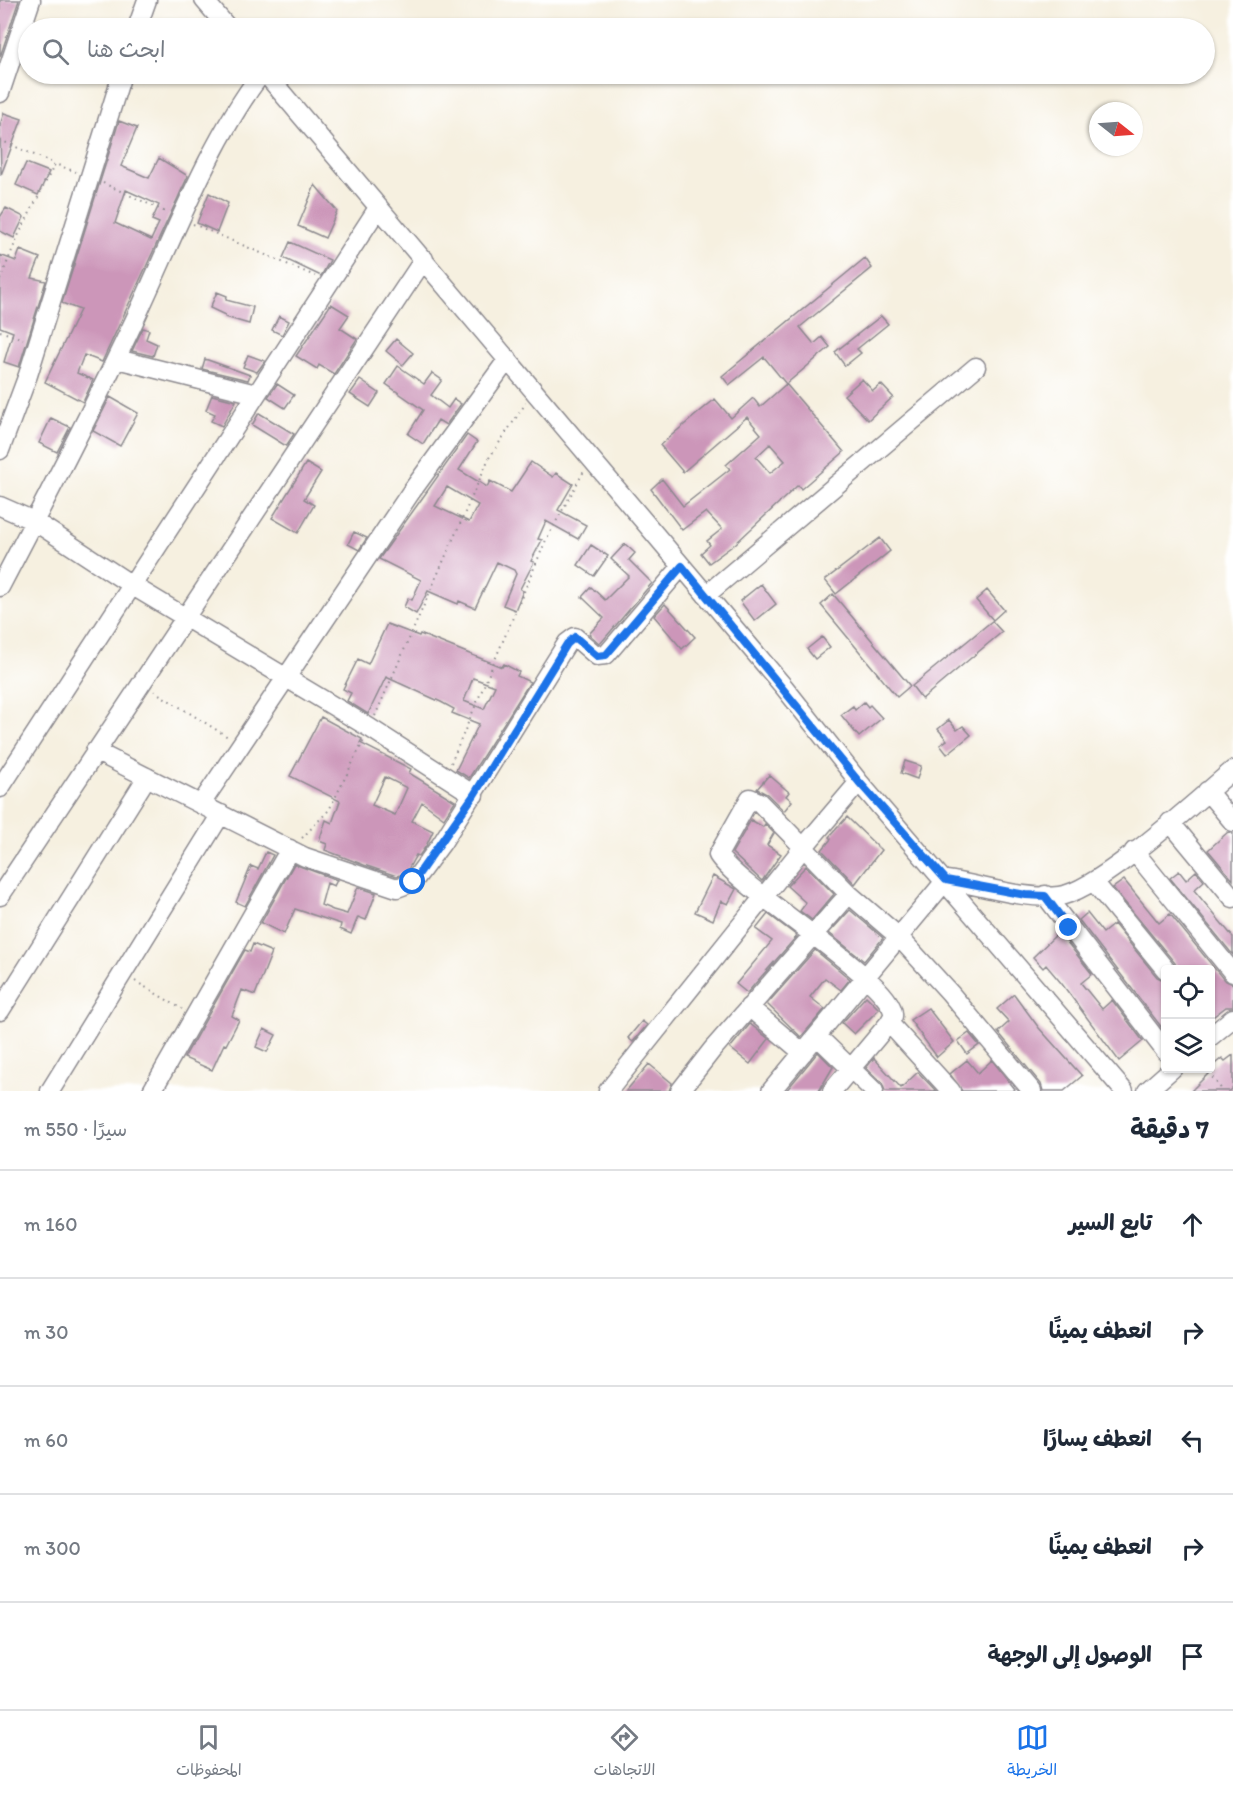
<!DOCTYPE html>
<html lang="ar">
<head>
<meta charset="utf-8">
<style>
  body { margin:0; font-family:Itim,"Playpen Sans Arabic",sans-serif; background:#f6f6f7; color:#1f2937; direction:rtl }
  .controls { position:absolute; right:18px; bottom:18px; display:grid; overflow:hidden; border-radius:6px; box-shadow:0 2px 4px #0004 }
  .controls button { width:54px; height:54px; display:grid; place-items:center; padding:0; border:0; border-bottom:2px solid #e0e1e3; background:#fff; color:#1f2937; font:30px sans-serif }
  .compass { position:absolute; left:1089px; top:102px; width:54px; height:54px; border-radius:50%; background:#fff; box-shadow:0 2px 4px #0004; rotate:107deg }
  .stop { position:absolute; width:18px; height:18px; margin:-14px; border:4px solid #1a73e8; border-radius:50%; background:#fff }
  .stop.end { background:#1a73e8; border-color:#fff; box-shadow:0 2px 6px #0008 }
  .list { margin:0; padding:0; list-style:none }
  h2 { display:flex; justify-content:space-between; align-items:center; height:78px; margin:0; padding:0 24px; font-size:26px }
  h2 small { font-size:20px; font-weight:400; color:#747a83 }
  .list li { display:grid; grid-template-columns:39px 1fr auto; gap:18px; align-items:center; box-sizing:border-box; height:108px; padding:0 24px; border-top:2px solid #e0e1e3 }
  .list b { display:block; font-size:22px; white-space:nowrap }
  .list em { font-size:20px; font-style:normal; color:#747a83 }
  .icon { flex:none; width:33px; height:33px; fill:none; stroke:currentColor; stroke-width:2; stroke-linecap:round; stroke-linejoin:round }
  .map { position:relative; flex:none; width:1233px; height:1091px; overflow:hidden; direction:ltr }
  .search { position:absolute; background:#fff; box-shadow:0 2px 4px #0004; left:18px; right:18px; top:18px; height:66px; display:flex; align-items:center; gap:15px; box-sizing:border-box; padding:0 21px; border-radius:33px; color:#747a83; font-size:22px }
  .sheet { height:618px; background:#fff }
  nav { display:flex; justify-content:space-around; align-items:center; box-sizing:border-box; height:84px; border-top:2px solid #e0e1e3; background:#fff; font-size:16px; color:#747a83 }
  nav a { display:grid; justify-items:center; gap:3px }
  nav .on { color:#1a73e8 }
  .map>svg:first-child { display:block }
</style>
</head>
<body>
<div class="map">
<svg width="1233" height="1091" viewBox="0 0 1233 1091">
  <rect width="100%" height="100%" fill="#fff"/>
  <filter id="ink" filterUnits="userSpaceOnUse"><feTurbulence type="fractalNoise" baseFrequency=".0167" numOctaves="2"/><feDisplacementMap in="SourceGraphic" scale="12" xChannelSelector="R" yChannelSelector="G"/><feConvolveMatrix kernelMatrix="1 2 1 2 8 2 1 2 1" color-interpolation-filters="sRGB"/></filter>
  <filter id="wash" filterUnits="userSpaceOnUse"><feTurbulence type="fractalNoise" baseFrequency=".008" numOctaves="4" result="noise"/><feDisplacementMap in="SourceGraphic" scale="24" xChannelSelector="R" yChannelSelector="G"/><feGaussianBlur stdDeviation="1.35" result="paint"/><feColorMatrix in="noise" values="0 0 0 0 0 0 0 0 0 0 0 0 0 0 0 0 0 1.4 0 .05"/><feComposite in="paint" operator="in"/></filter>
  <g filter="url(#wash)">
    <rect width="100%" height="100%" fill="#f6f0e0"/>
    <g id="blocks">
      <path fill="#cc96b9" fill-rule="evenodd" d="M0,0h19l-19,57z
        M4,113l18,6 -21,56 -1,-50z
        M119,121l18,7 -16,38 28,12 10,-20 29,18 -86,186 -18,-7 -7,18 16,7 -10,22 -38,-20 35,-72 -18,-7zM126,190l33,15 -7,15 7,3 -8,17 -36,-17z
        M26,163l23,9 -11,23 -22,-10z
        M315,185l22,26 -12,27 -27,-12z
        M209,193l19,10 -11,29 -20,-9z
        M6,208l18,9 -10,21 -14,-7v-14z
        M290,242l40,18 -9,16 -38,-18z
        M20,250l20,8 -8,20 14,3 -27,86 -15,-5 9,-30 -13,-5v-72l16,6z
        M865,258l7,10 -72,59 14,17 8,-7 8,10 -44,37 -22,-27 -35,28 -7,-9z
        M217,292l10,4 -1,4 27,7 -4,17 -24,-7v-2l-15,-7z
        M331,304l18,11 -9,13 17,11 -23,35 -15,-9 -2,4 -21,-13z
        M279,316l10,5 -7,14 -10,-5z
        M881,316l7,8 -31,25 4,4 -16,13 -10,-14z
        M143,328l6,2 -3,9 11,5 -4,12 -21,-5z
        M396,339l17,14 -10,12 -17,-14z
        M248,355l17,6 -8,11 -14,-5z
        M205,359l45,16 -2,5 -46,-11z
        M398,366l26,18 8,-11 10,7 -11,15 17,13 6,-9 7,5 -15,21 -8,-5 -15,24 -15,-10 15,-24 -37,-26z
        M862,379l11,12 8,-7 12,13 -25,23 -24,-25z
        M360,380l19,13 -9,14 -20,-13z
        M277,384l17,11 -9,13 -17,-11z
        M786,384l58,68 -43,37 -3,-4 -63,59 -26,19 -8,-10 9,-8 -3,-4 15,-12 -16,-17 -24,18 -31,-41 11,-10 21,27 47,-37 -4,-4 35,-31 -14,-17 -64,55 -23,-27 55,-46 16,19 22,-20 7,9zM770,444l15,17 -15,12 -14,-16z
        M212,395l24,6 -14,25 -11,-5 4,-7 -9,-4z
        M110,397l28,16 -18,33 -27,-15z
        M259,413l35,21 -8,12 -34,-21z
        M51,418l19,9 -13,25 -18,-9z
        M467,435l10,7 -18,28 28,17 3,-6 21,11 20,-30 22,15 3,-4 17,11 -15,26 28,15 -8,14 -32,-18 -8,18 4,1 -11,21 3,1 -14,27 3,2 -8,19 -12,-5 13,-31 -2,-4 -17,-8 -22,46 -16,-7 -1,3 -30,-13 -12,23 -12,-7 4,-9 4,2 9,-20 -42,-21zM447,487l31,18 -9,17 -34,-16z
        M306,463l15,9 -17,27 10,6 -16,28 -26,-15z
        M354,532l13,6 -8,12 -11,-6z
        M880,538l10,13 -54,43 -11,-14z
        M625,544l10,9 -6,7 23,23 -52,61 -11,-10 15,-16 -22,-21 9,-10 14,13 24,-24 -18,-17z
        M591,545l17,11 -14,20 -16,-11z
        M761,584l15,20 -21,17 -15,-20z
        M987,590l17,20 -11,10 -17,-20z
        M833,594l77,92 -13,11 -76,-92z
        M665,604l30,33 -13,12 -28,-33z
        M992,621l10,11 -80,67 -10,-13z
        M387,624l32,12 1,-2 82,33 2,-3 15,8 -2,4 13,6 -61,96 -13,-8 23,-46 -27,-11 2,-4 -13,-7 -55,-25 -18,37 -21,-13 4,-8 -8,-4 15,-30 10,5zM473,678l22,8 -11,23 -20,-8z
        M822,637l8,10 -15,12 -8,-10z
        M864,702l4,5 2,-2 12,13 -23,19 -18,-22 12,-9 2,4z
        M321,717l41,22 -2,4 51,26 -2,4 46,28 -11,17 -22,-16 -10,19 21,10 -7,15 -7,10 -3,-1 -10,18 -9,3 -33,-11 -39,-15 2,-6 -8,-3 7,-21 6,3 8,-22 -50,-25zM385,777l22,11 -12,27 -23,-10z
        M949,720l8,10 6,-4 8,9 -24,19 -7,-9 7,-5 -9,-11z
        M905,761l16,5 -4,13 -16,-6z
        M769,775l20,17 -3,4 6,5 -8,10 -17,-17 -10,-5z
        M847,817l34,33 -26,34 -33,-34 9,-11 -2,-2z
        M751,820l12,7 2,-3 9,9 -7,12 14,9 -19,27 -30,-28z
        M1228,832l5,1v47l-25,-30z
        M266,852l7,3 -28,51 -9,-4 15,-36 7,3z
        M294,864l43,16 -3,6 -7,-3 -6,22 12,5 14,4 11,-27 18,6 -10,27 -8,-3 -7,17 -11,-5 1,-5 -46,-15 -11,25 -23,-11z
        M806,866l28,28 -22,26 -12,-9 6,-8 -19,-17z
        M1179,871l7,9 10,-9 8,10 -10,9 39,47v18l-63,-77z
        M713,876l23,13 -8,15 -7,-3 -8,19 -18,-8z
        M1124,880l35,43 11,-9 54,66 9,4v23h-7l-16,12v-50h-33l-2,-6 -62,-75z
        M850,910l33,28 -19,23 -35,-28z
        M1087,913l16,20 11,-9 43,53 9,4v52l-87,-113z
        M768,914l29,22 -50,57 -11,-9 36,-43 -16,-12z
        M1059,932l33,42 -11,9 21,26 10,-9 31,41 -24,20 -57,-77 -16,-19 -3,3 -10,-11z
        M253,944l19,8 -17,43 -13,-5 -10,26 7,4 -13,25 -2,-1 -12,26 -28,-12 61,-108 5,2z
        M815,950l35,29 -9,11 -16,-12 -15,19 15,12 -24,28 -34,-33z
        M1014,994l25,34 43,48 -18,15h-21l-2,-7 -43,-52 11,-10 -12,-13z
        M866,996l13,13 -25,25 -12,-11z
        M928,1008l26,34 -17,15 -27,-37z
        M642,1021l5,4 -14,17 -5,-4z
        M750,1024l19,15 -19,25 -20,-16z
        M264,1029l12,6 -9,17 -11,-5z
        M969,1033l10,12 -12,9 -9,-13z
        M818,1052l15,15 -14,24h-33z
        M1233,1055v33l-3,3h-39l19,-19v-4l12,-10 3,3z
        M874,1058l27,30 17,-16 18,19h-51l-3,-8 -16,-15z
        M967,1060l11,13 14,-13 23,29 -2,2h-51l-12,-17z
        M649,1064l23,19 -3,8h-43z"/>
    </g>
  </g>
  <g filter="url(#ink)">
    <use href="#blocks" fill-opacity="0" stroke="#8c898e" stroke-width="1.5"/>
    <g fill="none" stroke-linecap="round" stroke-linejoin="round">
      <g stroke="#8c898e" stroke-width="21">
        <path id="minor" d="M204,0l24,28
          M137,28l10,-28
          M266,74l518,613 75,95 265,309
          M0,93l31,-93
          M117,359l139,35
          M0,450l28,-75 94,-301
          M0,506l34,15 99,65 237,142 104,67
          M0,587c47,-90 94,-180 137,-272 36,-77 73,-174 124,-241
          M706,595l270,-228
          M95,751l210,106 92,31 16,-6 29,-39 125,-200 8,-6 22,19 9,-1 76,-89
          M0,788l378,-580
          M1207,791l26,31
          M201,804l210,-312 97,-133
          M1170,822l63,76
          M1134,851l99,122
          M1094,882l72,88
          M1045,895l121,157
          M0,896l424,-637
          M749,1007l54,46
          M0,1011l147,-234
          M889,1023l4,-7c5,-32 -152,-125 -175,-161l32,-57 9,4 90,92 50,43 51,56 82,98
          M817,1036l57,55
          M1210,1037l23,-19
          M50,1091l171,-277
          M152,1091l138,-242
          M608,1091l194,-242 57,-67
          M680,1091l32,-41 137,-156
          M771,1091l175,-211c36,5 76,20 113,16 40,-5 139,-97 174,-126
          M832,1091l57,-68 62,68
          M1147,1091l26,-23"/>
      </g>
      <path stroke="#8c898e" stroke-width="2" stroke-dasharray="1.5 4.5" stroke-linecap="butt" d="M0,140l55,24
        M103,183l63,29
        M193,224l122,52
        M0,280l18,-44 37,-72 21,8
        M0,331l23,8
        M154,691l74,46
        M375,716l114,-258 37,-55
        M451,763l95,-223 38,-69
        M302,838l27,-28 35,-70
        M135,981l47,28
        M1205,1068l18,23"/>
      <use href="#minor" stroke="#fff" stroke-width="18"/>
    </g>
  </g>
  <g fill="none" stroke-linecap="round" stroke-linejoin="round" filter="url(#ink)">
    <path stroke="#1a73e8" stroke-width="8" d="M413,882l61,-87 93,-151 8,-7 22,19 9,-1 76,-89 177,216 87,98 80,15 19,1 24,32"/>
  </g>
</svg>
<div class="controls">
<button><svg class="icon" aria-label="locate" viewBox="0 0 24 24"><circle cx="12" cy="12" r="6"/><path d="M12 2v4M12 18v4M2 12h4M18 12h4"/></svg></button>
<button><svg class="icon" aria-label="layers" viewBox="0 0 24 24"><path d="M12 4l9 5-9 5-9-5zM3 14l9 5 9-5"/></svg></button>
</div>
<svg class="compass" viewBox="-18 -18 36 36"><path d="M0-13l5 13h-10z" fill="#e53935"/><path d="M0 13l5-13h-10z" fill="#747a83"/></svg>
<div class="stop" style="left:413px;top:882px"></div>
<div class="stop end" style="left:1069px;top:928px"></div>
<div class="search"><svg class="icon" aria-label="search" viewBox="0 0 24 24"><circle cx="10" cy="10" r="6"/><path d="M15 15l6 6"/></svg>ابحث هنا</div>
</div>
<section class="sheet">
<h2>7 دقيقة<small>سيرًا · 550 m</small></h2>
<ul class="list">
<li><svg class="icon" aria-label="ahead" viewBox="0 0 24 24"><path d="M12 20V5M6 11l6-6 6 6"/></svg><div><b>تابع السير</b></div><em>160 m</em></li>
<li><svg class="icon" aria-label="right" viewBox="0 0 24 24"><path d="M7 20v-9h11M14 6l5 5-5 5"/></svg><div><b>انعطف يمينًا</b></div><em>30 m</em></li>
<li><svg class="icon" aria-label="left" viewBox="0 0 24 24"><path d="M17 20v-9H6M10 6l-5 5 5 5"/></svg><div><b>انعطف يسارًا</b></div><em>60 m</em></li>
<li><svg class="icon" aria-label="right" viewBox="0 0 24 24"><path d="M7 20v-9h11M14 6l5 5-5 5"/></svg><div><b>انعطف يمينًا</b></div><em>300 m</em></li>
<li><svg class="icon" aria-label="arrive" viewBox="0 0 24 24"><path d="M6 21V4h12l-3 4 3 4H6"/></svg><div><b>الوصول إلى الوجهة</b></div></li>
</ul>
</section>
<nav>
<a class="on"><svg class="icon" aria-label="map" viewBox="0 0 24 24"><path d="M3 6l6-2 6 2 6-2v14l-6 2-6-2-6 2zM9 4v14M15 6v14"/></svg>الخريطة</a>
<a><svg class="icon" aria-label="directions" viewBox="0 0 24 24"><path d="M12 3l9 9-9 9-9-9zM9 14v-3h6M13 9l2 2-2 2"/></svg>الاتجاهات</a>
<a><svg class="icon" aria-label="saved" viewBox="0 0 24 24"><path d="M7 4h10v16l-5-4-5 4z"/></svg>المحفوظات</a>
</nav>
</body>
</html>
